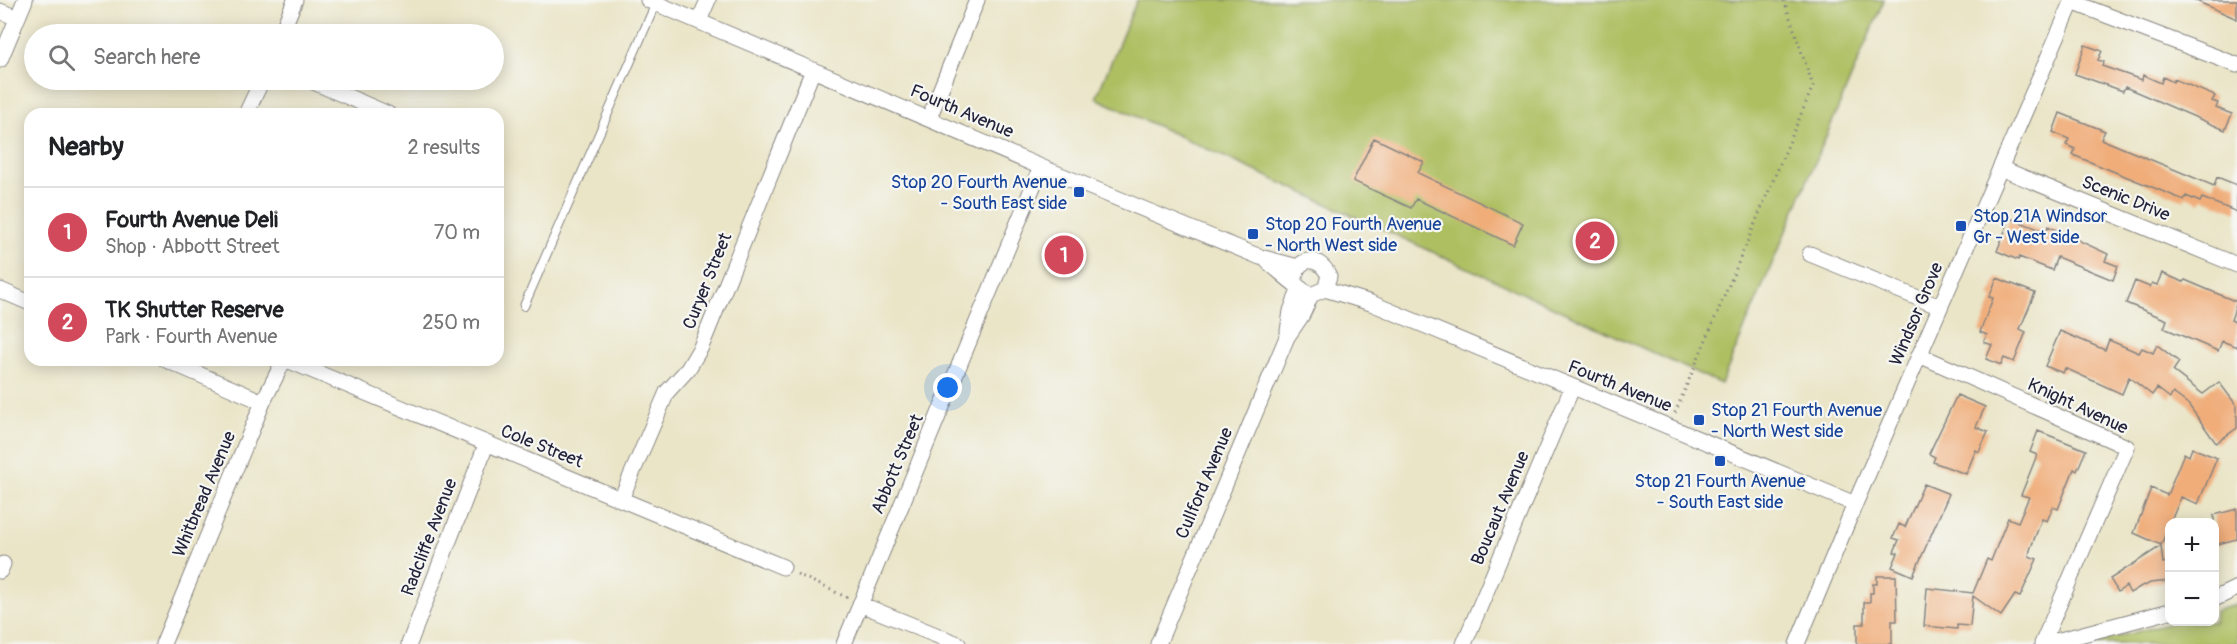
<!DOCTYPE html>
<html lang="en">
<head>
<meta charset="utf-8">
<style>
  body { margin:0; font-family:Pangolin,sans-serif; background:#f6f6f6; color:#202124 }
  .controls { position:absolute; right:18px; bottom:18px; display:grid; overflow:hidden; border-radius:12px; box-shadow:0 3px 15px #0003 }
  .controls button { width:54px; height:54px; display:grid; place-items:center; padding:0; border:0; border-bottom:2px solid #e0e0e0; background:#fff; color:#202124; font:30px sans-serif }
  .you { position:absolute; left:948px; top:388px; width:21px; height:21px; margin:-15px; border:4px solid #fff; border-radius:50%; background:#1a73e8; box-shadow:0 0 0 9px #1a73e833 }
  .badge { display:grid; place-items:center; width:39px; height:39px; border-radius:50%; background:#d1495b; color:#fff; font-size:20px; font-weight:700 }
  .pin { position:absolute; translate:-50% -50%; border:3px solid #fff; box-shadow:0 2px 6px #0006 }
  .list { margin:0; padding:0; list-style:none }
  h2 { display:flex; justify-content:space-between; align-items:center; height:78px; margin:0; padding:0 24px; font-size:26px }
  h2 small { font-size:20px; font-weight:400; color:#757577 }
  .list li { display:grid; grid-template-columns:39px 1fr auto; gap:18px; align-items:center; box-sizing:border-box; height:90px; padding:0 24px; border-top:2px solid #e0e0e0 }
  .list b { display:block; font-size:22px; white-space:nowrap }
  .list p { margin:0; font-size:20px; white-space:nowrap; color:#757577 }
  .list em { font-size:20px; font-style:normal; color:#757577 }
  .icon { flex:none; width:33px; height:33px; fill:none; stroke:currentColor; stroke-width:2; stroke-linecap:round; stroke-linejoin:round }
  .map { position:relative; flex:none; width:2237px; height:644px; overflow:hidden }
  .search { position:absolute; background:#fff; box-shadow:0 3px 15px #0003; left:24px; top:24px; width:480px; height:66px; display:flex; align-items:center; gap:15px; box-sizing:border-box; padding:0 21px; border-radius:33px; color:#757577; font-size:22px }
  .panel { position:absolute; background:#fff; box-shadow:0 3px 15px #0003; left:24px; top:108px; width:480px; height:258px; border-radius:18px }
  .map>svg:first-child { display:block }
</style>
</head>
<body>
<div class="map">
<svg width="2237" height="644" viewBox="0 0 2237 644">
  <rect width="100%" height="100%" fill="#f6f6f2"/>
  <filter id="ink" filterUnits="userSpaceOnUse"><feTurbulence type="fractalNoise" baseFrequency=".0167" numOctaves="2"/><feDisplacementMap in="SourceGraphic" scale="12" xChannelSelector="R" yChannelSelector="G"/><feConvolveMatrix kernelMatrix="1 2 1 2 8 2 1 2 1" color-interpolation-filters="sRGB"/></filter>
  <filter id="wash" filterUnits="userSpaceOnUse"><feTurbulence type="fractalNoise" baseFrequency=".008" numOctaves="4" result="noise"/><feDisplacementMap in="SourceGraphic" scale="24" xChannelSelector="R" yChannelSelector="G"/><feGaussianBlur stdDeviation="1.35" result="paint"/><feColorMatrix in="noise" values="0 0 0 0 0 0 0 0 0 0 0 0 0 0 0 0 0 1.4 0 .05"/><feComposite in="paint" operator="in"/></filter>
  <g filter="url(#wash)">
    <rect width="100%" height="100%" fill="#eae5c7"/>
    <path fill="#aebf62" stroke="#68704e" stroke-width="1.5" d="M1137,0h747l-163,384 -625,-286z
      M2237,604v40h-149l87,-22h39l1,-11z"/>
    <g id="blocks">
      <path fill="#f0ad7a" d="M2194,0h43v19z
        M2085,45l17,6 -4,9 6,2 -2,4 40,14 1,-5 18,8 2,-6 10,5 1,-3 41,17 -3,5 6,2 -2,5 16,6 -7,16 -100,-43 -2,4 -48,-17z
        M2060,113l45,18 -4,8 113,47 3,-9 20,8v27l-35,-14 -2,4 -14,-6 -2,4 -111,-45 2,-6 -9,-4 3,-6 -16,-7z
        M1374,138l50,24 -6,11 105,50 -10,22 -97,-46 -5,9 -58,-27z
        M2010,218l36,14 2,-6 60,28 -3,7 13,5 -5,14 -56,-23 -5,13 -33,-13 -1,3 -21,-9z
        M2162,273l21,9 2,-2 52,22 -6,18 6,3v24l-15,-6 -4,10 -54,-23 3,-8 -41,-17 9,-22 15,6 2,-4 5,2z
        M1997,278l38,15 -15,36 6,3 -12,30 -10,-4 -3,7 -15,-6 6,-14 -8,-3 3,-7 -7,-3 13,-34 -4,-1z
        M2060,331l45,19 4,-10 30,13 3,-5 11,5 4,-8 22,17 -6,9 30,23 16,-12 18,24v22l-21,15 -28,-39 -15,-11 -3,5 -13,-10 -5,7 -23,-18 -7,17 -57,-26 -2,5 -18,-7z
        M1957,395l28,12 -9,20 12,5 -9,20 -3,-2 -10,24 -33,-12 2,-5 -6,-3z
        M2038,431l48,19 -9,21 -3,-2 -16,40 -5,-2 -6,14 -5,-2 -12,31 -1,6 8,3 -17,38 -5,-2 -14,21 -28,-20 -3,30 -13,-1v4l-33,-3 3,-38 46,5 14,-34 4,2 17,-43 10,4 11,-25 -8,-2 16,-40 -7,-3z
        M2192,448l25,10 -19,46 -17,-7 -20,48 -27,-12 17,-45 16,7 17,-42 5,3z
        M1924,484l25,10 -36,82 -21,-9 6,-14 -4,-1 5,-12 -6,-2 6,-14 6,3z
        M2237,509v30l-23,6v-30z
        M2161,546l2,17 6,-1v19l-19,2 -5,3 -2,-1 -13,8 -4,-7 -8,6 -8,-13z
        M1877,576h19l1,45h-5v23h-35v-20h7v-22h6v-9h3v-9h4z"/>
    </g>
  </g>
  <g filter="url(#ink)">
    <use href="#blocks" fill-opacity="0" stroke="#868481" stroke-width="1.5"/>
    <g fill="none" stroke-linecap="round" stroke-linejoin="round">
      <g stroke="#868481" stroke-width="10">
        <path id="lane" d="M524,306l132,-303"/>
      </g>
      <g stroke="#868481" stroke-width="17">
        <path id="street" d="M648,0l393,167 219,90 38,10
          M2072,2l165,63
          M0,11l17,7
          M699,21l9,-21
          M281,34l14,-34
          M0,60l25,-60
          M309,80l79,34
          M246,114l16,-34
          M929,118l48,-118
          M2000,168l237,97
          M1810,254l130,53
          M1268,262c13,10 30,27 43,33l14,-6 4,-13c-11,-24 -36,-18 -34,7
          M1325,289l46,14 484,201
          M0,290l30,13
          M1288,331l3,-20 8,-21
          M1919,355l208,92 -85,197
          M166,360l97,42
          M287,360l496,207
          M621,499l46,-107 21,-23 13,-22 112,-277
          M0,571l3,-7
          M2214,599l23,-11
          M860,604l98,40
          M163,644l100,-242 21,-42
          M409,644l77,-199
          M844,644l197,-477
          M1158,644l129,-307 15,-22 9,-20
          M1464,644l108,-256
          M1797,644l58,-140 218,-504
          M2045,644l125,-33"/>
      </g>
      <path stroke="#868481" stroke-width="3" stroke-dasharray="1.5 4.5" stroke-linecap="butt" d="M1675,413l138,-327 -29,-86
        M797,574l51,24"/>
      <use href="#lane" stroke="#fff" stroke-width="8"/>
      <use href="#street" stroke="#fff" stroke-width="15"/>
    </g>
  </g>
  <g fill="#1a4fb4" stroke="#f6f6f2" stroke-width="2">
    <rect x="1073" y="186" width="12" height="12" rx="3"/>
    <rect x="1955" y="220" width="12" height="12" rx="3"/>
    <rect x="1247" y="228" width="12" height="12" rx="3"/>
    <rect x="1693" y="414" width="12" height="12" rx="3"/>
    <rect x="1714" y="455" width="12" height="12" rx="3"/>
  </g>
  <g text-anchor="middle" stroke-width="4.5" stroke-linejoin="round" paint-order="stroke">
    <g font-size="18" fill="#22223b" stroke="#f6f6f2">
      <text transform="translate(962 111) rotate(23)" y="6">Fourth Avenue</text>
      <text transform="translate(2126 198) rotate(22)" y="6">Scenic Drive</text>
      <text transform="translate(707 281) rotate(-68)" y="6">Curyer Street</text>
      <text transform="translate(1916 314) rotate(-67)" y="6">Windsor Grove</text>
      <text transform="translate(1620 386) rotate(22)" y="6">Fourth Avenue</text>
      <text transform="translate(2078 406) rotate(25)" y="6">Knight Avenue</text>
      <text transform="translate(542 446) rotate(22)" y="6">Cole Street</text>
      <text transform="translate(897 464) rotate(-67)" y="6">Abbott Street</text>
      <text transform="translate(1204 483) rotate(-67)" y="6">Cullford Avenue</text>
      <text transform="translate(204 494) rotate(-67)" y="6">Whitbread Avenue</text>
      <text transform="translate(1500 508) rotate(-67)" y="6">Boucaut Avenue</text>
      <text transform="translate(429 537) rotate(-69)" y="6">Radcliffe Avenue</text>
    </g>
    <g font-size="18" fill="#164399" stroke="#f6f6f2" text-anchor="start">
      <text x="1067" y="188" text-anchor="end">Stop 20 Fourth Avenue<tspan x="1067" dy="21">- South East side</tspan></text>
      <text x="1973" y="222">Stop 21A Windsor<tspan x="1973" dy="21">Gr - West side</tspan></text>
      <text x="1265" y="230">Stop 20 Fourth Avenue<tspan x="1265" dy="21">- North West side</tspan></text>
      <text x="1711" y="416">Stop 21 Fourth Avenue<tspan x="1711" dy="21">- North West side</tspan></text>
      <text x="1720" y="487" text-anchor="middle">Stop 21 Fourth Avenue<tspan x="1720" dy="21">- South East side</tspan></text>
    </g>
  </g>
</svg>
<div class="controls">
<button>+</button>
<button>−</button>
</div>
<div class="you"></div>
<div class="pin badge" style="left:1064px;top:255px">1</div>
<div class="pin badge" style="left:1595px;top:241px">2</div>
<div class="search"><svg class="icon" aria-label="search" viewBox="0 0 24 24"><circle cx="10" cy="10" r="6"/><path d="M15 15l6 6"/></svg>Search here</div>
<section class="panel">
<h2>Nearby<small>2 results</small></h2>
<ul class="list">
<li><span class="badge">1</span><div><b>Fourth Avenue Deli</b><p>Shop · Abbott Street</p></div><em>70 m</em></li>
<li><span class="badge">2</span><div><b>TK Shutter Reserve</b><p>Park · Fourth Avenue</p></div><em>250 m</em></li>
</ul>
</section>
</div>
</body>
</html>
